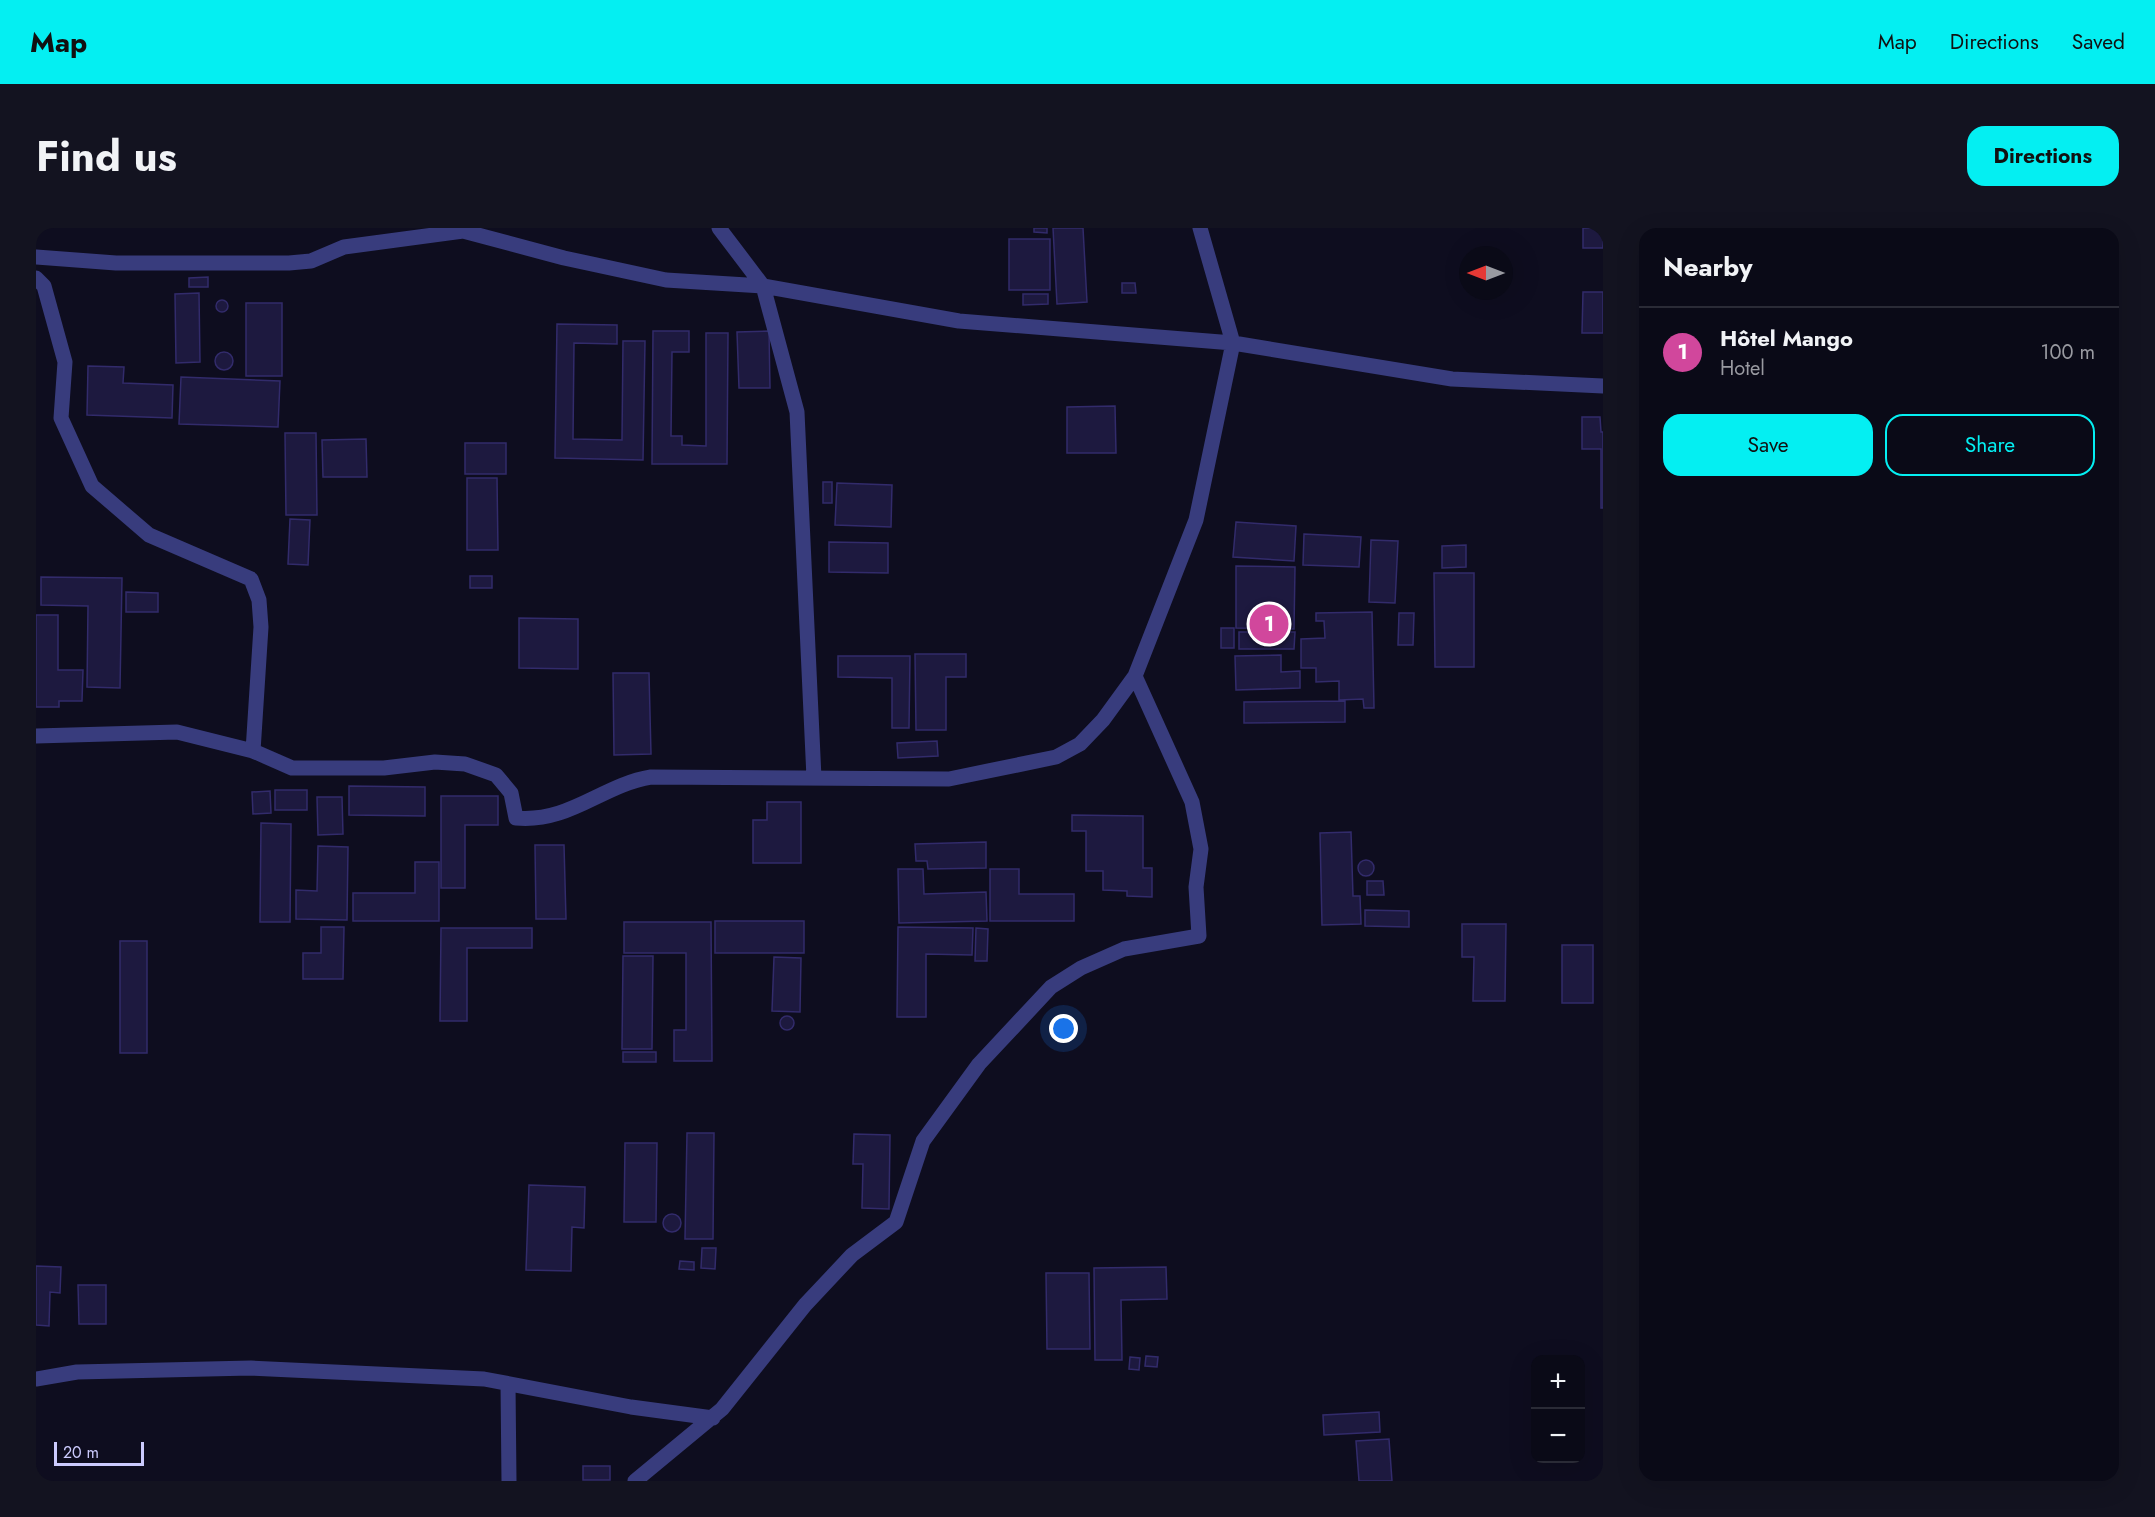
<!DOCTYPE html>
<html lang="en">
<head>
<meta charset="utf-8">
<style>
  body { margin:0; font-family:Jost,sans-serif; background:#131320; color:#f1f3f6 }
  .controls { position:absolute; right:18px; bottom:18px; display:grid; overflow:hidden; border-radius:12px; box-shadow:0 6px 24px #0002 }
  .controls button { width:54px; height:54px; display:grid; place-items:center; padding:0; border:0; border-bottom:2px solid #2a2b36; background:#0a0a17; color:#f1f3f6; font:30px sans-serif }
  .compass { position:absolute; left:1423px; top:18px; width:54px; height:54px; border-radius:50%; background:#0a0a17; box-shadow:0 6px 24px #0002; rotate:270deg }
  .scale { position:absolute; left:18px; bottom:15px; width:90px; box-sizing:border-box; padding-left:6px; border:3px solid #cccbfe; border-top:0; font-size:16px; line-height:21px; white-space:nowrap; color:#cccbfe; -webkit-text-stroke:4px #0e0d1f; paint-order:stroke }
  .you { position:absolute; left:1028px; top:801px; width:21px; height:21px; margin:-15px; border:4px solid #fff; border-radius:50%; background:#1a73e8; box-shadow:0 0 0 9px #1a73e833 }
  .badge { display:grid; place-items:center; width:39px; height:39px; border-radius:50%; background:#04eff2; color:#fff; font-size:20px; font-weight:700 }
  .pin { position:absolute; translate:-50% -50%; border:3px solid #fff; box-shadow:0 2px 6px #0006 }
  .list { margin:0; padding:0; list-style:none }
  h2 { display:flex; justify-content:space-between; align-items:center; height:78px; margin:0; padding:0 24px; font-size:26px }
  h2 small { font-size:20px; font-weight:400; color:#999aa1 }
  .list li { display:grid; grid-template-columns:39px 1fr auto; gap:18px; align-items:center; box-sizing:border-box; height:90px; padding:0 24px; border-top:2px solid #2a2b36 }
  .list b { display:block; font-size:22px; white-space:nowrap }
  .list p { margin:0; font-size:20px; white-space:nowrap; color:#999aa1 }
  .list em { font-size:20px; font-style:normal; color:#999aa1 }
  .actions { display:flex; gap:12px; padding:18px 24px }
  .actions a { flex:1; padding:14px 0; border:2px solid #04eff2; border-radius:18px; text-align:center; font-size:21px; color:#04eff2 }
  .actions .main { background:#04eff2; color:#111 }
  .map { position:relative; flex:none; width:1567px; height:1253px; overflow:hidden; border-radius:18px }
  header { display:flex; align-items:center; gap:36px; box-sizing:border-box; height:84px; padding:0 30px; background:#04eff2; color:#111 }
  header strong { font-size:28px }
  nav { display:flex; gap:33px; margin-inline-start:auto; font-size:21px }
  .intro { display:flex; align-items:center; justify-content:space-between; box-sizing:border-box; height:144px; padding:0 36px }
  h1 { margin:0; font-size:42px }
  .button { padding:15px 27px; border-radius:18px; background:#04eff2; color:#111; font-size:21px; font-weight:700 }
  main { display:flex; gap:36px; padding:0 36px }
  aside { flex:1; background:#0a0a17; border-radius:18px; box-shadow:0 6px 24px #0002 }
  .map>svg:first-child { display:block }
</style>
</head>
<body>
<header>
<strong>Map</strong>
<nav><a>Map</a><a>Directions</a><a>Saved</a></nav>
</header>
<div class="intro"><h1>Find us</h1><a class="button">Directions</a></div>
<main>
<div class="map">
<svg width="1567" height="1253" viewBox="0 0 1567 1253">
  <rect width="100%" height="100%" fill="#0e0d1f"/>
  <path fill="#1d193f" stroke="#322b6b" stroke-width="1.5" d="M998,0h13v5l-13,-1z
    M1017,0h30l4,74 -30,2z
    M1547,0h20v20h-20z
    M973,11h41v51h-41z
    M172,49v10h-19v-9z
    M1086,55h13l1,10h-14z
    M1547,64h20v41h-21z
    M163,65l1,69 -24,1 -1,-69z
    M987,66h25v10l-25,1z
    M180 78a6 6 0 1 1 12 0a6 6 0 1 1-12 0Z
    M210,75h36v73h-36z
    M521,96l60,1v19l-43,-1 -1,96 49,1 1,-99h22l-2,119 -88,-2z
    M617,103h36v21h-17l-1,84h11v9l24,1v-113h22l-1,131h-75z
    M733,103l1,57h-31l-2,-56z
    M179 133a9 9 0 1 1 18 0a9 9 0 1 1-18 0Z
    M52,138l36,1 -1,16 50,2 -1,33 -85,-3z
    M145,149l99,4 -2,46 -99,-3z
    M1079,178l1,47h-49v-46z
    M1546,189h18l1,15h2v76h-2v-59h-19z
    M249,205h31l1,82h-31z
    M330,211l1,38h-44l-1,-37z
    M429,215h41v31h-41z
    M431,250h30l1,72h-31z
    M787,254h9v21h-9z
    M801,255l55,2 -1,42 -56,-2z
    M254,291l20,1 -2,45 -20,-1z
    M1200,294l60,4 -2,35 -61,-4z
    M1268,306l57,3 -2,30 -56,-2z
    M1335,312l27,1 -3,62 -26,-1z
    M793,314l59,1v30l-59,-1z
    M1430,317v22l-24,1v-22z
    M1200,338l59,1 -1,62 -58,-1z
    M1398,345h40v94h-39z
    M434,348h22v12h-22z
    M5,349l81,1 -2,110 -33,-1 1,-81 -47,-1z
    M90,364l32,1v19h-32z
    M1336,384l2,96h-10l-1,-9 -24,1v-19l-23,1v-14h-15v-29l24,-1 -1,-17h-8v-8z
    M1363,385h15l-1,32h-15z
    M0,387h22v55h25l-1,31h-23v6h-23z
    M483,390l59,1v50l-59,-1z
    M1185,400h13v20h-13z
    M1203,404h56l-1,17h-55z
    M879,426h51v23h-20v53h-30z
    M1245,427v17l19,-1v17l-64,2 -1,-34z
    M802,428h72l-1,72h-17v-50l-54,-1z
    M577,445h36l2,81 -37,1z
    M1309,473v21l-101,1v-21z
    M901,513l1,15 -40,2 -1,-15z
    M313,558l76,1v29l-76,-1z
    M239,562h32v20h-32z
    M234,563l1,22 -18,1 -1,-22z
    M405,568h57v29h-33v63h-24z
    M281,569h25l1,37 -25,1z
    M731,574h34v61h-48v-43h14z
    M1036,587l71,1v52h9v29l-25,-1v-5l-24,-1v-19h-17v-40h-14z
    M225,595l30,1 -1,98h-30z
    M1315,604l2,64h7l1,28 -39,1 -2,-92z
    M950,614v26l-58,1 -1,-8h-11l-1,-17z
    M499,617h29l2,74h-30z
    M282,618l30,1 -1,73 -51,-1v-29l21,1z
    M1322 640a8 8 0 1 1 16 0a8 8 0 1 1-16 0Z
    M379,634h24v59h-86v-28h62z
    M862,641h25l1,25 62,-2 1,29 -88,2z
    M954,641h29v25h55v27h-84z
    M1331,653h16l1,14h-17z
    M1329,682l44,1v16l-44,-1z
    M679,693h89v32h-89z
    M588,694h87l1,139h-38v-31h12v-77h-62z
    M1426,696h44l-1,77h-32l1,-44h-12z
    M285,699h23l-1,52h-40v-26h18z
    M862,699l75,1 -1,27 -46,-1v63h-29z
    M405,700h91v20h-65v73h-27z
    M940,700l12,1 -1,32h-12z
    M84,713h27v112h-27z
    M1526,717h31v58h-31z
    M587,728h30l-1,93h-30z
    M738,729l27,1 -1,54 -28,-1z
    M744 795a7 7 0 1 1 14 0a7 7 0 1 1-14 0Z
    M587,824h33v10h-33z
    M651,905h27l-1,106h-28z
    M818,906l36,1 -1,74 -27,-1 1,-44h-10z
    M589,915h32l-1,79h-32z
    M493,957l56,2 -1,41 -12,-1 -1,44 -45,-1z
    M627 995a9 9 0 1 1 18 0a9 9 0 1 1-18 0Z
    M666,1020h14l-1,21 -14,-1z
    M644,1033l14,1v8l-15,-1z
    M0,1038l25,1 -1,26 -10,-1 -1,34 -13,-1z
    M1130,1039l1,32 -46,1 1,60h-27l-1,-92z
    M1010,1045h43l1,76h-43z
    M42,1057h28v39h-27z
    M1110,1128l12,1 -1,10 -12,-1z
    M1094,1129l10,1 -1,12 -10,-1z
    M1343,1184l1,20 -56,3 -1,-20z
    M1353,1211l3,42h-33l-3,-40z
    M547,1238h27v14h-27z"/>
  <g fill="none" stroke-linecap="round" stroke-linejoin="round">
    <path stroke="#383c7d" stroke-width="15" d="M683,0l44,58 34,126 17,366
      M0,29l80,6h173l22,-2 33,-14 119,-16 101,27 102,22 97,6 196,35 274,22 219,36 151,7
      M0,50l8,8 21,76 -4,56 31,68 57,49 102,44 8,21 2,27 -8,124 39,17h92l51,-6 30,2 31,11 15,18 5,25c54,5 86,-33 135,-41l298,2 107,-22 24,-13 23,-24 32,-44 61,-156 37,-177 -33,-115
      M0,508l141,-4 76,19
      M0,1151l41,-7 174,-4 233,11 147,28 82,11
      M472,1156l1,97
      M599,1253l87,-72 83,-104 47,-50 44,-33 27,-81 56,-77 72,-77 30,-19 43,-19 75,-13 -3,-49 5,-38 -9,-47 -57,-126"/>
  </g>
</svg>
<div class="controls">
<button>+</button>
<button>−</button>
</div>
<svg class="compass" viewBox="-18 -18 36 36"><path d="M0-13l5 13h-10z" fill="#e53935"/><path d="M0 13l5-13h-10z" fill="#999aa1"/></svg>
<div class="scale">20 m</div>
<div class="you"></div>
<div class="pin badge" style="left:1233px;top:396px;background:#d1479c">1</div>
</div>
<aside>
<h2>Nearby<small></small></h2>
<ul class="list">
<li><span class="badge" style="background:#d1479c">1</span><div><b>Hôtel Mango</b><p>Hotel</p></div><em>100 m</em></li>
</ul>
<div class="actions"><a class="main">Save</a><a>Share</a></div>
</aside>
</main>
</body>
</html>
